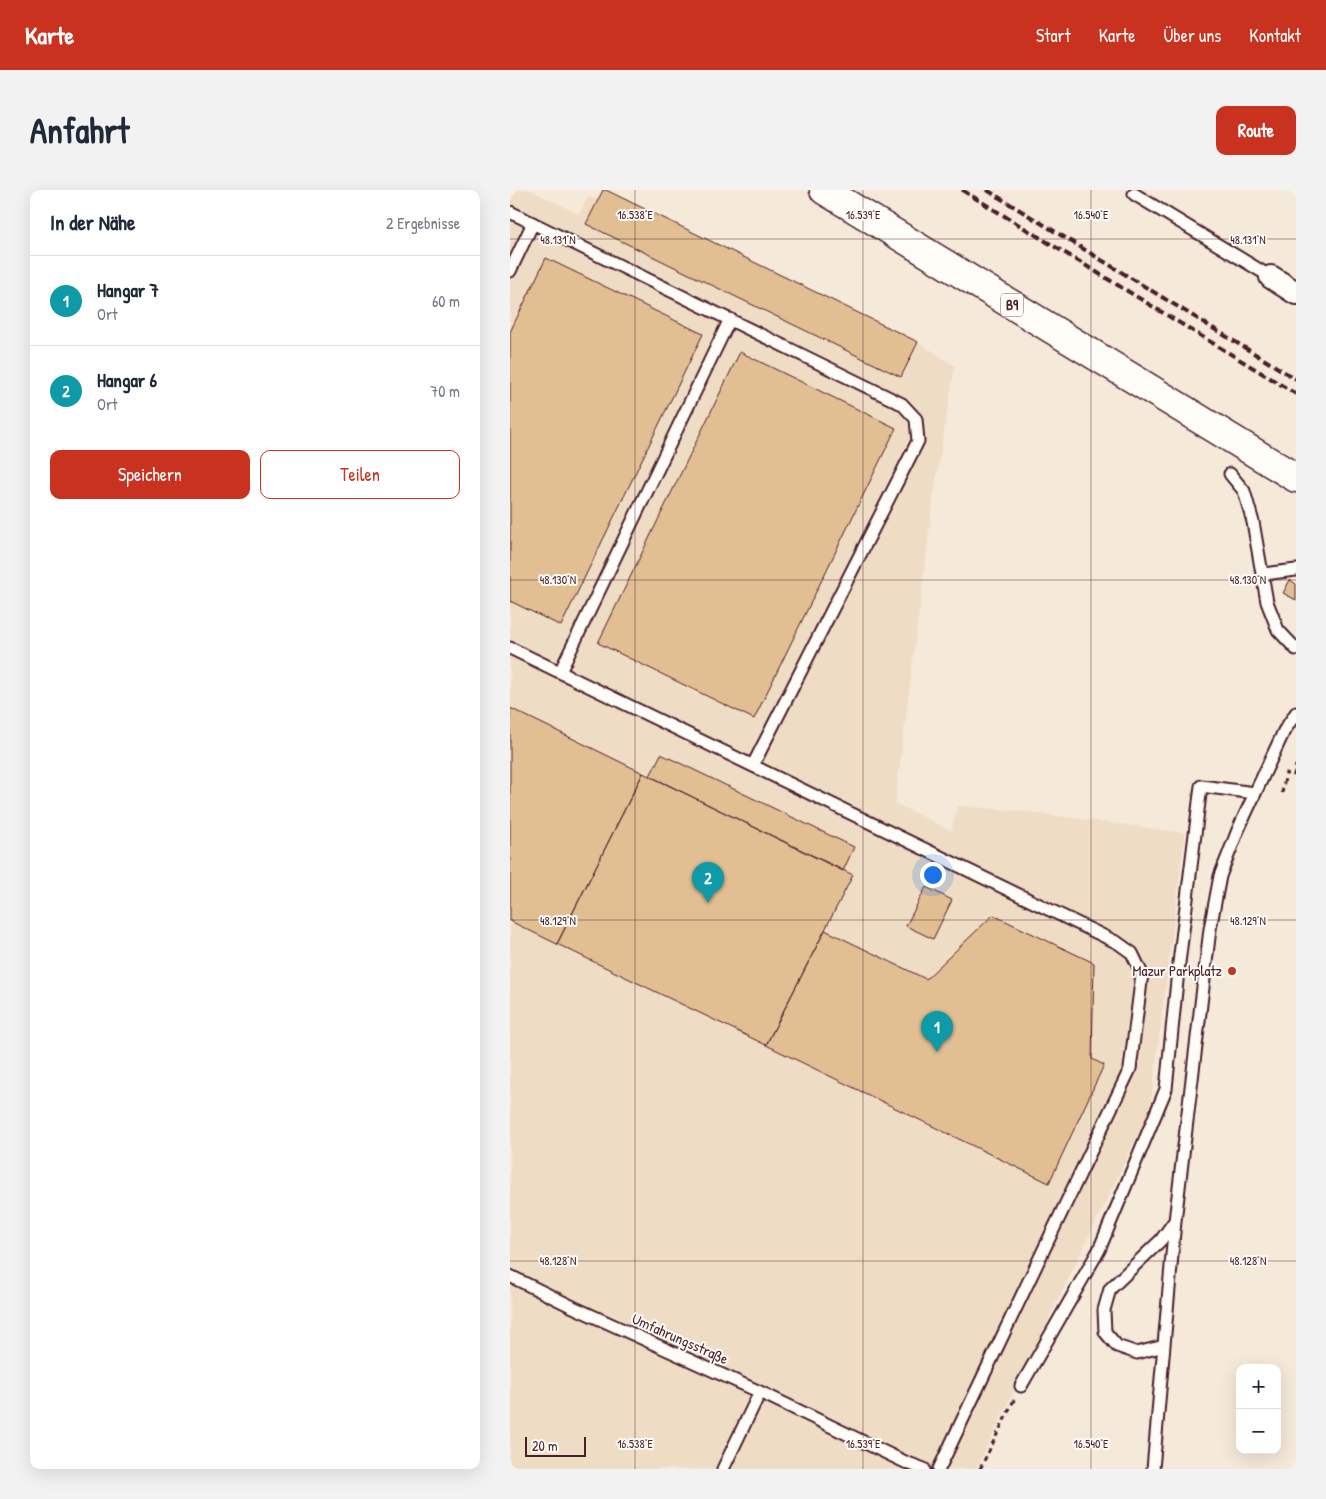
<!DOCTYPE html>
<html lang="de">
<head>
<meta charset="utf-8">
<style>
  body { margin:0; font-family:"Patrick Hand",sans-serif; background:#f2f2f3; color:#1f2937 }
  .controls { position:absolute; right:15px; bottom:15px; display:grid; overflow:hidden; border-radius:10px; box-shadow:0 5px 20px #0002 }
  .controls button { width:45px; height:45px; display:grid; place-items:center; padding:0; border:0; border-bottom:1px solid #e0e1e3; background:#fff; color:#1f2937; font:25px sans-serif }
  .scale { position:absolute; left:15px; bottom:12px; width:61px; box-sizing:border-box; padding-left:5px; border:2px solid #4a1f2b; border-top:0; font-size:14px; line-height:18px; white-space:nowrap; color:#4a1f2b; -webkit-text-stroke:4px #fdfcf7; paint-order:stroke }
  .you { position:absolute; left:422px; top:684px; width:18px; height:18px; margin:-12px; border:4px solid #fff; border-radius:50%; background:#1a73e8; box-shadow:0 0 0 8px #1a73e833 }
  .badge { display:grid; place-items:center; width:32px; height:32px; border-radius:50%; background:#c8321e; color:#fff; font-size:16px; font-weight:700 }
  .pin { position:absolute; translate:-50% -41px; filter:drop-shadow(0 1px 2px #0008) }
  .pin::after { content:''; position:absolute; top:26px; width:18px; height:15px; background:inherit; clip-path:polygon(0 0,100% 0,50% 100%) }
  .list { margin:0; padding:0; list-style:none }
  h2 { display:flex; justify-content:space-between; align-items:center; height:65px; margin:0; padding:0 20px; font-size:21px }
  h2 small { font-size:16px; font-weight:400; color:#747a83 }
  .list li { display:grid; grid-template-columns:32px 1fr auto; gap:15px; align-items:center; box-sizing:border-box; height:90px; padding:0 20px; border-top:1px solid #e0e1e3 }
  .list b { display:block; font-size:19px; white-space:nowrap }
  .list p { margin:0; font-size:16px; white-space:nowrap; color:#747a83 }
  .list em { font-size:16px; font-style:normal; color:#747a83 }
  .actions { display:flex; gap:10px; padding:15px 20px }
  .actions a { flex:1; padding:11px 0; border:1px solid #c8321e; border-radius:10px; text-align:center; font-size:18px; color:#c8321e }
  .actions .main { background:#c8321e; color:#fff }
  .map { position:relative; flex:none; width:786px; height:1279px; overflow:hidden; border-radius:10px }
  header { display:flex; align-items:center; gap:30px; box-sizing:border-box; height:70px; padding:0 25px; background:#c8321e; color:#fff }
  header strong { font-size:24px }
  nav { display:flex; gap:28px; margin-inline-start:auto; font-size:18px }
  .intro { display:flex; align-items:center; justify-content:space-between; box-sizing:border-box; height:120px; padding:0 30px }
  h1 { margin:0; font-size:35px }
  .button { padding:12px 22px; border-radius:10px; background:#c8321e; color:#fff; font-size:18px; font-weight:700 }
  main { display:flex; gap:30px; padding:0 30px }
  aside { flex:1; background:#fff; border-radius:10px; box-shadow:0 5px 20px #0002 }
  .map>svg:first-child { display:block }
</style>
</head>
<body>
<header>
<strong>Karte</strong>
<nav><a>Start</a><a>Karte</a><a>Über uns</a><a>Kontakt</a></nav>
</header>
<div class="intro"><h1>Anfahrt</h1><a class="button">Route</a></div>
<main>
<aside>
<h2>In der Nähe<small>2 Ergebnisse</small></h2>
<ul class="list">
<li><span class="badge" style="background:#0f9aa8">1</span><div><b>Hangar 7</b><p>Ort</p></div><em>60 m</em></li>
<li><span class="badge" style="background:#0f9aa8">2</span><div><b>Hangar 6</b><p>Ort</p></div><em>70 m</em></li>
</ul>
<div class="actions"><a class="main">Speichern</a><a>Teilen</a></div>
</aside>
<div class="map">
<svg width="786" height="1279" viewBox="0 0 786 1279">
  <rect width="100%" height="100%" fill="#f5e9d9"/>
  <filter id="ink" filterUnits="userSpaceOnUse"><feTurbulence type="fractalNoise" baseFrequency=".02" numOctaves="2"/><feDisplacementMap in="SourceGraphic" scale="10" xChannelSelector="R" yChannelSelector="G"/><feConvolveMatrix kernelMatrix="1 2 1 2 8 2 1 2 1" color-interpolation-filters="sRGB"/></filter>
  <g filter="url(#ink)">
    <path fill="#efdcc4" d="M7,0h13l49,24 9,-17 10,2 5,-9h3l312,152 37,24 -21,126 -39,311 56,28 7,-25 63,5 164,22 -35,277 -174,359h-466v-1266z"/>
    <path fill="#e2be93" stroke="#4a1f2b" d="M93,0h3l312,152 -17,35 -315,-153z
      M36,68l157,76 -142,292 -51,-25v-269z
      M230,162l156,76 -142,291 -156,-76z
      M780,390l6,4v16l-13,-7z
      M0,518l133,65 -86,171 -47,-23z
      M151,564l193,93 -11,24 -193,-95z
      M133,583l210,102 -87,170 -209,-101z
      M416,697l26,13 -19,39 -27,-13z
      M483,725l101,48 -2,96 12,6 -55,118 -283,-138 59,-115 101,49z"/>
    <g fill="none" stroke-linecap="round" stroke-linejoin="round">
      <g stroke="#4a1f2b" stroke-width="15">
        <path id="lane" d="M624,4l137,83
          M0,22l392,192 14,15 2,22 -165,324
          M0,81l23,-48
          M720,284l14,17 9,31 14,80 11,28 18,19
          M753,384l33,-4
          M0,458l608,295 14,10 10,21 -12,95 -191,400
          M50,482l170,-353
          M0,1086l63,31 187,85 -37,77
          M654,1156l-27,7 -20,-7 -12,-14 -1,-22 6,-21 51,-49 13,-18
          M511,1196l78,-136 67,-161 12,-118 23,-185 54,7
          M250,1202l145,70 19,7
          M643,1279l22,-248 35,-292 10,-53 18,-46 46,-99 12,-18"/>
      </g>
      <g stroke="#4a1f2b" stroke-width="26">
        <path id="street" d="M761,87l25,16"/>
      </g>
      <g stroke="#4a1f2b" stroke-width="31">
        <path id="primary" d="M314,0l472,288"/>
      </g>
      <path stroke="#4a1f2b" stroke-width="3" stroke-dasharray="5 4" stroke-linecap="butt" d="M772,603l4,-20 8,2 2,-10
        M470,1279l35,-71"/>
      <use href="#lane" stroke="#fdfcf7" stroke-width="11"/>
      <use href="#street" stroke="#fdfcf7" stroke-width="22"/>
      <use href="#primary" stroke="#fdfcf7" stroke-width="28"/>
      <path stroke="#4a1f2b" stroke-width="4" stroke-dasharray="8 4" stroke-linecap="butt" d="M452,0l334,204
        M477,0l309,189"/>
    </g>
  </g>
  <path fill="none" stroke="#4a1f2b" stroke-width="1" stroke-opacity="0.45" d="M125,0v1279M353,0v1279M581,0v1279M0,49h786M0,390h786M0,730h786M0,1071h786"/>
  <circle fill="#c8321e" stroke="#fdfcf7" stroke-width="2" cx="722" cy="781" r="5"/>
  <g text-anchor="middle" stroke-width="4" stroke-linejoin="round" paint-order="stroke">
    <rect fill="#fdfcf7" stroke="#806168" stroke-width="1" x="491" y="103.5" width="22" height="23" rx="4"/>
    <g font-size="14" font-weight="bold" fill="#4a1f2b">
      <text x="502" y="120">B9</text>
    </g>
    <g font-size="15" fill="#4a1f2b" stroke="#fdfcf7" text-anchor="end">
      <text x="712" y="786">Mazur Parkplatz</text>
    </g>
    <g font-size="15" fill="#4a1f2b" stroke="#fdfcf7">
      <text transform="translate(170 1149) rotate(24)" y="5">Umfahrungsstraße</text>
    </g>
  </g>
  <g font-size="12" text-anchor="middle" fill="#4a1f2b" stroke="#fdfcf7" stroke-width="4" stroke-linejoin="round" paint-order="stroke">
    <text x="125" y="29">16.538°E</text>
    <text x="353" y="29">16.539°E</text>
    <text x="581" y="29">16.540°E</text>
    <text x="48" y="54">48.131°N</text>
    <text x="738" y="54">48.131°N</text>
    <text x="48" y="394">48.130°N</text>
    <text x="738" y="394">48.130°N</text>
    <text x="48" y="735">48.129°N</text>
    <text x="738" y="735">48.129°N</text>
    <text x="48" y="1075">48.128°N</text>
    <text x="738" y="1075">48.128°N</text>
    <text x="125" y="1258">16.538°E</text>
    <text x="353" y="1258">16.539°E</text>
    <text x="581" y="1258">16.540°E</text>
  </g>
</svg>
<div class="controls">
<button>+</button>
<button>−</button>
</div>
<div class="scale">20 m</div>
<div class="you"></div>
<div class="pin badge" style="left:427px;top:862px;background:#0f9aa8">1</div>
<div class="pin badge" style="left:198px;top:713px;background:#0f9aa8">2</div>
</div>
</main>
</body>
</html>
